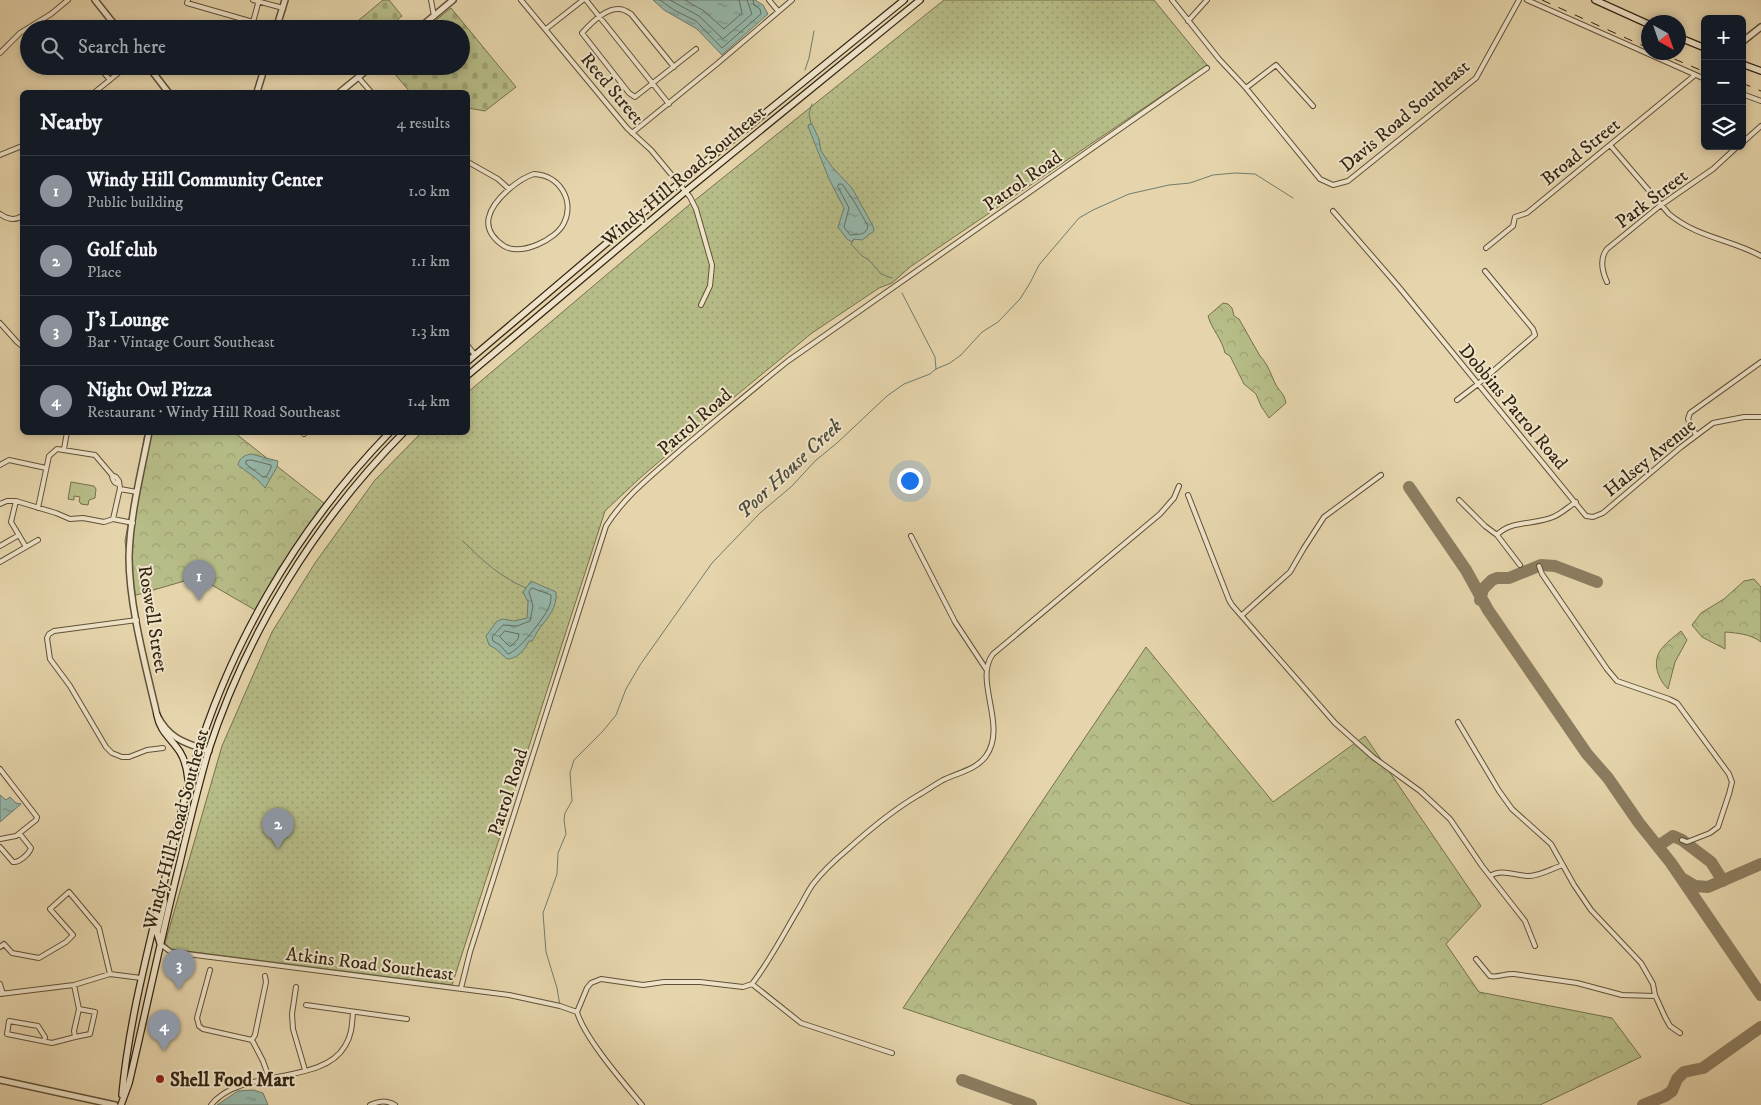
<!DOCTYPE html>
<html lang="en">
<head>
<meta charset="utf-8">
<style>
  body { margin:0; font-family:"IM FELL DW Pica",serif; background:#20242c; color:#f1f3f6 }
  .controls { position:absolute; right:15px; top:15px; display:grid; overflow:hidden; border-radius:8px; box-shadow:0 2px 8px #0003 }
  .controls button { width:45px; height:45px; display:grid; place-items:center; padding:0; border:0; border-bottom:1px solid #363941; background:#171b24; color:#f1f3f6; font:25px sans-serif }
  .compass { position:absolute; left:1641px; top:15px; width:45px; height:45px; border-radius:50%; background:#171b24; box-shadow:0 2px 8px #0003; rotate:140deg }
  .you { position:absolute; left:909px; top:480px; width:18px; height:18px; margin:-12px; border:4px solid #fff; border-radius:50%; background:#1a73e8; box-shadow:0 0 0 8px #1a73e833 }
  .badge { display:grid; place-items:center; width:32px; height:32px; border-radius:50%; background:#8c9099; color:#fff; font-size:16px; font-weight:700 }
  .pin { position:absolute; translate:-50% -41px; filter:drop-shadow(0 1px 2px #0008) }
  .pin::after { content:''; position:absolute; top:26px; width:18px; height:15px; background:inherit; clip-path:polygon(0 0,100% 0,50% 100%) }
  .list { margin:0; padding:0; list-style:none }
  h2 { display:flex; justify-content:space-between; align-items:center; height:65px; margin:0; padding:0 20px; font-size:21px }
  h2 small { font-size:16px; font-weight:400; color:#9ea1a6 }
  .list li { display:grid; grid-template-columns:32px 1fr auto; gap:15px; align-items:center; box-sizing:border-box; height:70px; padding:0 20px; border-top:1px solid #363941 }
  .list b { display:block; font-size:19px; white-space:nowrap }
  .list p { margin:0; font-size:16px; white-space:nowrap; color:#9ea1a6 }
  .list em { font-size:16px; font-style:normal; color:#9ea1a6 }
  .icon { flex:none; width:28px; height:28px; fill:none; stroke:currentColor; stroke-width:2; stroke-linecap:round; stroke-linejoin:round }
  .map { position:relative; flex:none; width:1761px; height:1105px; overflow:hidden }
  .search { position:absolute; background:#171b24; box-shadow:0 2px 8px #0003; left:20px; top:20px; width:450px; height:55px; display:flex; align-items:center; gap:12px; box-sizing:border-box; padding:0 18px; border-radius:28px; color:#9ea1a6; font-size:19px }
  .panel { position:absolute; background:#171b24; box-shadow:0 2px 8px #0003; left:20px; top:90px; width:450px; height:345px; border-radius:8px }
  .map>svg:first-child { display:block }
</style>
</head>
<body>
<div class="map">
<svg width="1761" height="1105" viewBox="0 0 1761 1105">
  <defs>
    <pattern id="grass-dots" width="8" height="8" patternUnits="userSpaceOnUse" patternTransform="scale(1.25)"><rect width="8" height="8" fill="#b7bd88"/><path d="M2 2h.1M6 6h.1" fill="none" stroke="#9ea274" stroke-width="1.8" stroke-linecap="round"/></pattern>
    <pattern id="forest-crowns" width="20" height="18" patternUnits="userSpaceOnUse" patternTransform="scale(1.25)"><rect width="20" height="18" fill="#b7bd88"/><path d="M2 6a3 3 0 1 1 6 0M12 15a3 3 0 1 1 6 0" fill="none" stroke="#9ea274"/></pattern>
    <pattern id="cemetery-stones" width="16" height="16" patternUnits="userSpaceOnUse" patternTransform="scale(1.25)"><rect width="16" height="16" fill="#b7bd88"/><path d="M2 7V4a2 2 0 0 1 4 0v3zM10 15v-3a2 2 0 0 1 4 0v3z" fill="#9ea274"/></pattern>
    <pattern id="water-ripples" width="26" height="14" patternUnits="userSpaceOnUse" patternTransform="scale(1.25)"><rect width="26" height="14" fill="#96b8ab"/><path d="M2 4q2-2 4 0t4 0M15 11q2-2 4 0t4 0" fill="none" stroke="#7b958a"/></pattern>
  </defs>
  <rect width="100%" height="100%" fill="#e6d5ac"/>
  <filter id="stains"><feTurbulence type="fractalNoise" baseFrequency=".004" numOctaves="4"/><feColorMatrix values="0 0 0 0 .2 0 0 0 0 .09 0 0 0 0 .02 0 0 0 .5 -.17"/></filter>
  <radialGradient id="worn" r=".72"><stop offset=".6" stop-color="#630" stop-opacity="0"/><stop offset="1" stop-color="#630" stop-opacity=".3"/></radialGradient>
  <path fill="url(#grass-dots)" stroke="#75714e" d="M944,0h210l53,65 -297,202 -18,16 -13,5 -67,45 -85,70 -87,75 -35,33 -153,474 -281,-36 -6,-6 57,-197 50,-114 43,-69 60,-83 46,-47 47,-1v-40l221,-187z"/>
  <path fill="url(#forest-crowns)" stroke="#75714e" d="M1223,303l5,1 4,4 2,8 5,3 21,37c8,8 11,19 16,29 4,7 8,8 10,18l-17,15 -8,-12 -5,-12 -12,-10 -14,-28 -5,-3c-3,-14 -13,-23 -17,-37z
    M145,433h90l90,71 -42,58 -28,48 -57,-33 -65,19 -8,-55z
    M1754,579l7,8v55c-10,-8 -24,-9 -36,-10v17l-23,-12 -10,-12 9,-12 23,-14 20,-18z
    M1681,631l6,9 -12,22 -7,27c-11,-11 -17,-29 -5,-42 5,-6 12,-11 18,-16z
    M1146,647l127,155 92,-66 116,170 -35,38 33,48 133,26 29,39 -101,48h-347l-290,-97z"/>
  <path fill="url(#cemetery-stones)" stroke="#75714e" d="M383,0h6l13,16 -16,13h-30l-3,-4z
    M451,8l65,79 -31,24 -17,-3v-16h-58l-22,-26h73v-37h-36z"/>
  <path fill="#b7bd88" stroke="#75714e" d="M71,482l23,4 2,3 -1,9 -6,2 -1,5 -7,-1 -2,-3 1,-4 -6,-1v4l-6,-1z"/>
  <path fill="url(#water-ripples)" stroke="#6e7d6e" d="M653,0h102l8,5 5,9 -46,41 -25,-26 -33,-19z
    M812,124l7,15 2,12 11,16 20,21 21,38 1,5 -12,9 -8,-1 -2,3 -5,-3 -9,-12 6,-19 -15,-29 -20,-50 -1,-4z
    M251,454l27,7 -1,6 -12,21 -7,-8 -20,-15c1,-7 7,-10 13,-11z
    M531,581l25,11c2,15 -9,27 -17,37 -3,4 -4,8 -7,12h-3c-4,9 -12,18 -22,18l-11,-10 -7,-4 -3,-9 10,-14 6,-3 12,2 13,-3 1,-16 -5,-10z
    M0,795l6,5 4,-3 6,6 5,1 -21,18z
    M253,1090l10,3 5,12h-51l21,-14z"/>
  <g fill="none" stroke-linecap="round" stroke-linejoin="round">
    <path stroke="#646e5f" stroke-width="1" d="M660,0l14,10 22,11 26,27 39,-34 -1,-5 -6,-4 -1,-5
      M670,0l29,16 24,23 29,-25 -5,-14
      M685,0l19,11 20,18 18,-16 -3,-13
      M839,184h3l13,19 13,23c-2,10 -10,8 -18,9l-6,-8 5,-19 -11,-21z
      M251,460l20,5v3l-5,9h-3l-17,-13v-3z
      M532,588l19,7c0,3 0,8 -2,12 -4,10 -31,45 -41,47l-8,-9 -7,-4 -1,-4 11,-12 14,1 13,-5 3,-15 -4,-14z
      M505,631l14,3 -1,5 -7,7h-2l-9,-9z"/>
    <path stroke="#6e7d6e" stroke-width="1" d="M805,70l4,-12 5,-27
      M811,124l-2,-11 3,-9
      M854,239l-3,5 11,12 7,4 12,14 11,4
      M902,293l33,64 1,12
      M463,541c20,20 37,36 63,47
      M560,1006l-3,-18 -11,-36 -3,-39 14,-39 1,-21 8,-19 -2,-14 1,-7 7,-12 -2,-28 4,-13 29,-29 13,-16 10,-26 14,-24 72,-102 48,-50 32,-27 23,-25 22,-18 50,-47 17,-12 26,-10 6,-5 14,-6 11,-8 21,-23 16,-10 22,-23 10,-16 9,-18 40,-47 14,-8 36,-16 40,-9 21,-2 23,-8 22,-2 20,1 38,24"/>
    <path stroke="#8c7d60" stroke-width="12" d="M1409,487l57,83 22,40 99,144 21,24 31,45 32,40 90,132
      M1480,600l3,-11 9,-9 5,-2h12l32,-13 14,1 42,16
      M1658,846l15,-10 9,4 29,22 12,19
      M1683,879l12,7 13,1 53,-23
      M962,1080l69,25
      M1643,1105l22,-9 7,-5 5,-12 7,-7 19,-4 58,-41"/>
    <g stroke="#605139" stroke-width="6">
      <path id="minor" d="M188,0l-1,3 66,19 6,-22
        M253,0l30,8
        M431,0l3,16
        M521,0l106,128 24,22 39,47 6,12 16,56 -2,21 -9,19
        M586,0l83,104
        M769,0l9,11
        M1172,0l47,59 27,29 74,91 13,6 15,-4 128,-103 43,-78
        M1527,0l178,79
        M1188,21l19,-21
        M546,29l37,-29
        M0,53l20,-20 31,-19 17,-14
        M98,66l12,14
        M674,67l-43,-53c-3,-2 -8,-5 -12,-5 -13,-1 -29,15 -37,24l47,60 6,4 61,-48
        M358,77l13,15
        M1246,88l30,-23 37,41
        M95,92l32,-26
        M1742,94l19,7
        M632,133l86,-70 74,-63
        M1742,143l19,-17
        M1610,145l59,69c29,24 61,25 92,42
        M0,155l22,-9
        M468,162l30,17 11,10
        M534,174c25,1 41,26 30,49 -8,17 -43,33 -60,23 -27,-18 -15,-39 4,-56 8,-7 16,-13 26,-16z
        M1333,211l65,75 188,230 7,1 10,-4 78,-66 32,-24 31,-6h17
        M0,214c7,5 15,7 22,2
        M1486,248l27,-22 2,-9 12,-4 168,-138
        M1607,282c-5,-11 -8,-23 0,-33l54,-44 52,-36 25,-23
        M0,323l17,19 5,4
        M468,346l7,9
        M1457,400l21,-16 57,-49 -2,-6 -48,-58
        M303,432l1,2
        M1696,435l-8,-16 2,-6 71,-51
        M64,449l3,-17
        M0,465l9,-5 37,8
        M112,475l4,2 3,4 1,7 -7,31
        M120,489l17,3
        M1188,495l41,105 3,5 103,118 38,34 47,34 30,28 32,47 43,55 10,25
        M1459,500l26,26 12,9 23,30
        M16,501l-5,21 15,25
        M0,504l7,-3h9l40,12 14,6 13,-1 21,4 9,-3 20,4
        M38,508l11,-52 8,-7 38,6 17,20c0,4 2,9 7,9
        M1497,535c14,-15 38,-10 56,-18 8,-3 15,-10 23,-15
        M911,536l44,86 31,47
        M0,546l19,-11
        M0,562l38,-22
        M1539,566l3,8 65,95 10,12 52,18 8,4 52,71 3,8 -3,12 -11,33 -8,6 -23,9 -5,-2
        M1242,615l48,-43 14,-24 20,-31 57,-42
        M137,620l-83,11 -5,3 -2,4 3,21 20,27 36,61 6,6 10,4h7l18,-7 16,-2
        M1458,722l41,69 13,18 39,35 23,41 17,25 50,53 12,21 2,11 10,22 5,9 10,7
        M0,769l37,48 -1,3 -20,16 -16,3
        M0,847l13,15c6,1 16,-8 18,-14l-11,-14
        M1490,876c12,-8 25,0 39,0 11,0 24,-8 34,-11
        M160,944l11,8 338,43 51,11 17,6
        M0,947l4,-3 8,9 27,5 27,-16 7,-7 -23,-26 19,-17 30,36 11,46
        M1476,959l14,17c8,2 16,-3 24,-2l63,9 45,12 33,1
        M210,970l-13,48 2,8 4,3 49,11
        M265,976l1,6 -11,53 -3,5 11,21 6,17
        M0,984l3,10
        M752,984l49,39 91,30
        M296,987l-4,27 1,15 12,41
        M461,988l9,-36 136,-426c20,-32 50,-54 78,-79 35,-29 69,-58 104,-86l419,-293
        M0,994l74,-9 36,-11 31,4
        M306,1005l101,14
        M577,1012l10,-24 4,-5 10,-4 42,6 21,-3h36l43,5 9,-3c17,-22 30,-47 44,-71 6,-9 11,-21 17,-29 10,-13 23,-25 35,-35 20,-18 47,-40 69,-53 9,-5 17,-11 26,-16 14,-7 33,-10 43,-24 22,-30 -13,-76 7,-102l167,-140 14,-16 5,-12
        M577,1012c8,27 47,71 65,93
        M75,1037l15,-3 5,-22 -16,-3
        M44,1041l1,-4 -7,-11 -29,-5 -2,13 45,9 23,-6 -1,-6 5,-22 -5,-24
        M211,1105c30,-38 111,-19 134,-59 7,-11 7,-22 8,-34
        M370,1105c9,-4 16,-5 25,0"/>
    </g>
    <g stroke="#605139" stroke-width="8">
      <path id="tertiary" d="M95,0l23,29
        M276,29l9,-29
        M418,29l35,-29
        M1742,42l19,-15
        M148,66l20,26
        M257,92l8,-26
        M340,92l32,-26
        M149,432c-8,41 -19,83 -20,125 0,49 17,110 28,158 12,24 28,28 52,36
        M0,1080l115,25"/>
    </g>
    <g stroke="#332513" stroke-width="8">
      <path id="secondary" d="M1595,0l53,24
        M1678,37l27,11
        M1742,64l19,7
        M468,361l161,-137 275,-224
        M468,375l218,-184 234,-191
        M157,715c3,17 14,23 23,37 5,8 7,17 8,27
        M160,943l-3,-10 7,-30v-12
        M122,1095c6,-65 22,-129 37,-192 10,-40 19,-81 30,-121 36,-131 106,-252 201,-350
        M121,1105l8,-22c17,-72 32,-145 50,-217 9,-38 18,-76 29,-114 39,-120 107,-230 196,-320"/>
    </g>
    <use href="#minor" stroke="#efe4c9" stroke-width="4"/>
    <use href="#tertiary" stroke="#efe4c9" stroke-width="5"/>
    <use href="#secondary" stroke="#efe4c9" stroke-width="5.5"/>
    <path stroke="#332513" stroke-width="1" stroke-dasharray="9 9" stroke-linecap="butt" d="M1542,0l106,48
      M1658,52l47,20
      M1742,83l19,8"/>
  </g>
  <circle fill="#8f2418" stroke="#efe4c9" stroke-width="2" cx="160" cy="1079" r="5"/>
  <g text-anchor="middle" stroke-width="4" stroke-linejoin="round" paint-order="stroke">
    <g font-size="19" fill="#332513" stroke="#efe4c9">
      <text transform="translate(613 88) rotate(50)" y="7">Reed Street</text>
      <text transform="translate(1404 115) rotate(-40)" y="7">Davis Road Southeast</text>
      <text transform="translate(1580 151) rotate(-39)" y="7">Broad Street</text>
      <text transform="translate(683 175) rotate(-40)" y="7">Windy Hill Road Southeast</text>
      <text transform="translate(1022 180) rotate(-35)" y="7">Patrol Road</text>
      <text transform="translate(1651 198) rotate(-37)" y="7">Park Street</text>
      <text transform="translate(1514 406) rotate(50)" y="7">Dobbins Patrol Road</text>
      <text transform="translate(694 421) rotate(-41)" y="7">Patrol Road</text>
      <text transform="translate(1649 457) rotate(-39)" y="7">Halsey Avenue</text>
      <text transform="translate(154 619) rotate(81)" y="7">Roswell Street</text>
      <text transform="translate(507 792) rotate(-72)" y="7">Patrol Road</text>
      <text transform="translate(175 829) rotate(-75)" y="7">Windy Hill Road Southeast</text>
      <text transform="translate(370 963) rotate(7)" y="7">Atkins Road Southeast</text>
    </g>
    <g font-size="19" font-weight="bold" fill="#332513" stroke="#efe4c9" text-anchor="start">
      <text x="170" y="1086">Shell Food Mart</text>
    </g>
    <g font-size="20" font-style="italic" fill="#4c4a39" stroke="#efe4c9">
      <text transform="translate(789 468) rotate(-43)" y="7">Poor House Creek</text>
    </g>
  </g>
  <rect width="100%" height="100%" filter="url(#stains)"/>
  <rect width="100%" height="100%" fill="url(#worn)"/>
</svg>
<div class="controls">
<button>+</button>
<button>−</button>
<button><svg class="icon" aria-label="layers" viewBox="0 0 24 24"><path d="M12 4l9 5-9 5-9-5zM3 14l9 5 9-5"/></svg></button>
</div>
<svg class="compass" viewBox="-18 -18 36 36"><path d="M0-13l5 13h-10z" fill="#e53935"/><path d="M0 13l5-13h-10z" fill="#9ea1a6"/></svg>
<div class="you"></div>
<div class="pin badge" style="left:199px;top:601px">1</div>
<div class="pin badge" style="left:278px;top:849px">2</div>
<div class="pin badge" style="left:179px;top:990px">3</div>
<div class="pin badge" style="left:164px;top:1051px">4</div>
<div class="search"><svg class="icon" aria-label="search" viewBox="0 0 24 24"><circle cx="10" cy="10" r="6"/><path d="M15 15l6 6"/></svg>Search here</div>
<section class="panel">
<h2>Nearby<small>4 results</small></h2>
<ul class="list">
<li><span class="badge">1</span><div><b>Windy Hill Community Center</b><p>Public building</p></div><em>1.0 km</em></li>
<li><span class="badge">2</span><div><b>Golf club</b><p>Place</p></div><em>1.1 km</em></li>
<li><span class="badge">3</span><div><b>J's Lounge</b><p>Bar · Vintage Court Southeast</p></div><em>1.3 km</em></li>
<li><span class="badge">4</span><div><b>Night Owl Pizza</b><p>Restaurant · Windy Hill Road Southeast</p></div><em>1.4 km</em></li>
</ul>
</section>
</div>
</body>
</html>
